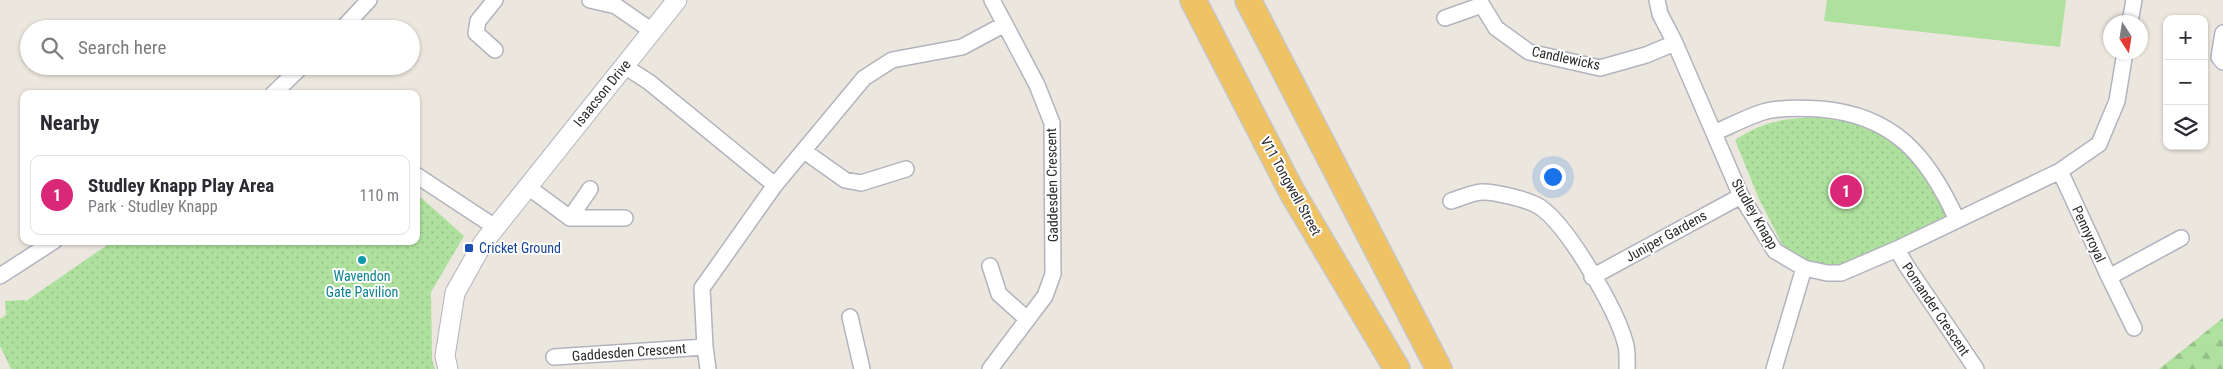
<!DOCTYPE html>
<html lang="en">
<head>
<meta charset="utf-8">
<style>
  body { margin:0; font-family:"Roboto Condensed",sans-serif; background:#f7f7f7; color:#2b2b33 }
  .controls { position:absolute; right:15px; top:15px; display:grid; overflow:hidden; border-radius:10px; box-shadow:0 1px 4px #0004 }
  .controls button { width:45px; height:45px; display:grid; place-items:center; padding:0; border:0; border-bottom:1px solid #e1e1e2; background:#fff; color:#2b2b33; font:25px sans-serif }
  .compass { position:absolute; left:2103px; top:15px; width:45px; height:45px; border-radius:50%; background:#fff; box-shadow:0 1px 4px #0004; rotate:168deg }
  .you { position:absolute; left:1552px; top:176px; width:18px; height:18px; margin:-12px; border:4px solid #fff; border-radius:50%; background:#1a73e8; box-shadow:0 0 0 8px #1a73e833 }
  .badge { display:grid; place-items:center; width:32px; height:32px; border-radius:50%; background:#db2777; color:#fff; font-size:16px; font-weight:700 }
  .pin { position:absolute; translate:-50% -50%; border:2px solid #fff; box-shadow:0 1px 5px #0006 }
  .list { margin:0; padding:0; list-style:none }
  h2 { display:flex; justify-content:space-between; align-items:center; height:65px; margin:0; padding:0 20px; font-size:21px }
  h2 small { font-size:16px; font-weight:400; color:#7c7c81 }
  .list li { display:grid; grid-template-columns:32px 1fr auto; gap:15px; align-items:center; box-sizing:border-box; height:80px; margin:0 10px 10px; padding:0 10px; border:1px solid #e1e1e2; border-radius:10px }
  .list b { display:block; font-size:19px; white-space:nowrap }
  .list p { margin:0; font-size:16px; white-space:nowrap; color:#7c7c81 }
  .list em { font-size:16px; font-style:normal; color:#7c7c81 }
  .icon { flex:none; width:28px; height:28px; fill:none; stroke:currentColor; stroke-width:2; stroke-linecap:round; stroke-linejoin:round }
  .map { position:relative; flex:none; width:2223px; height:369px; overflow:hidden }
  .search { position:absolute; background:#fff; box-shadow:0 1px 4px #0004; left:20px; top:20px; width:400px; height:55px; display:flex; align-items:center; gap:12px; box-sizing:border-box; padding:0 18px; border-radius:28px; color:#7c7c81; font-size:19px }
  .panel { position:absolute; background:#fff; box-shadow:0 1px 4px #0004; left:20px; top:90px; width:400px; height:155px; border-radius:10px }
  .map>svg:first-child { display:block }
</style>
</head>
<body>
<div class="map">
<svg width="2223" height="369" viewBox="0 0 2223 369">
  <defs>
    <pattern id="grass-dots" width="8" height="8" patternUnits="userSpaceOnUse" patternTransform="scale(1.25)"><rect width="8" height="8" fill="#aee09e"/><path d="M2 2h.1M6 6h.1" fill="none" stroke="#96c088" stroke-width="1.8" stroke-linecap="round"/></pattern>
    <pattern id="forest-firs" width="22" height="20" patternUnits="userSpaceOnUse" patternTransform="scale(1.25)"><rect width="22" height="20" fill="#aee09e"/><path d="M5 1l3.5 6h-7zM16 11l3.5 6h-7z" fill="#96c088"/></pattern>
  </defs>
  <rect width="100%" height="100%" fill="#ece7de"/>
  <path fill="url(#grass-dots)" d="M1823,117l35,6 34,17 24,21 17,22 14,37 -93,42 -29,4 -24,-7 -19,-15 -23,-45 -24,-59c30,-20 52,-22 88,-23z
    M416,193l48,43 -33,56 1,68 3,9h-424l-11,-23v-27l6,-4 -1,-14 19,-1 2,1 87,-60h303z"/>
  <path fill="url(#forest-firs)" d="M2223,318v51h-64z"/>
  <path fill="#aee09e" d="M1827,0h239l-6,47 -236,-26z"/>
  <g fill="none" stroke-linecap="round" stroke-linejoin="round">
    <g stroke="#b2b3be" stroke-width="18">
      <path id="minor" d="M590,0l26,6 36,25
        M1657,0l3,14 15,29 66,153 34,55 29,17 23,5h14l56,-24 163,-78 39,-27 18,-43 8,-49
        M1445,18l37,-13 14,23 33,24 71,16 46,-13 29,-12
        M2130,22l4,-22
        M342,29l27,-29
        M2223,33l-4,24 4,5
        M495,50l-19,-17 2,-12 17,-21
        M624,66l25,16 126,103
        M273,94l29,-28
        M1714,133c16,-7 33,-16 49,-21 17,-5 40,-4 57,-3 74,6 108,47 137,111
        M804,151l41,29 16,3 45,-14
        M2060,171l49,106 72,-39
        M416,175l79,52
        M528,187l42,31
        M1451,201c10,-3 20,-8 30,-9 12,-1 49,8 59,15 28,19 76,102 85,135 3,8 2,19 2,27
        M570,218h55
        M570,218l20,-29
        M1897,249l9,16 70,104
        M990,266l9,28 28,25
        M0,276l54,-35
        M1592,277l149,-81
        M2109,277l25,51
        M850,317l12,52
        M554,357l151,-10
        M708,369l-3,-22 -3,-59 73,-103 89,-107 28,-18 70,-13 43,-23
        M990,369l55,-73 8,-22 -1,-151 -15,-38 -45,-85
        M1774,369l30,-101"/>
    </g>
    <g stroke="#b2b3be" stroke-width="21">
      <path id="tertiary" d="M448,369l-3,-13 10,-63 28,-50 194,-243"/>
    </g>
    <g stroke="#c8c8c8" stroke-width="28">
      <path id="trunk" d="M1193,0l99,192 105,177
        M1248,0l191,369"/>
    </g>
    <use href="#minor" stroke="#fff" stroke-width="15"/>
    <use href="#tertiary" stroke="#fff" stroke-width="19"/>
    <use href="#trunk" stroke="#efc263" stroke-width="25"/>
  </g>
  <rect fill="#1a4fb4" stroke="#fff" stroke-width="2" x="464" y="243" width="10" height="10" rx="2.5"/>
  <circle fill="#0f9aa8" stroke="#fff" stroke-width="2" cx="362" cy="260" r="5"/>
  <g text-anchor="middle" stroke-width="4" stroke-linejoin="round" paint-order="stroke">
    <g font-size="14" fill="#2b2b2b" stroke="#fff">
      <text transform="translate(1566 58) rotate(12)" y="5">Candlewicks</text>
      <text transform="translate(602 93) rotate(-51)" y="5">Isaacson Drive</text>
      <text transform="translate(1052 185) rotate(-91)" y="5">Gaddesden Crescent</text>
      <text transform="translate(1291 186) rotate(61)" y="5">V11 Tongwell Street</text>
      <text transform="translate(1755 214) rotate(60)" y="5">Studley Knapp</text>
      <text transform="translate(2089 234) rotate(65)" y="5">Pennyroyal</text>
      <text transform="translate(1666 236) rotate(-29)" y="5">Juniper Gardens</text>
      <text transform="translate(1936 309) rotate(56)" y="5">Pomander Crescent</text>
      <text transform="translate(629 352) rotate(-4)" y="5">Gaddesden Crescent</text>
    </g>
    <g font-size="14" fill="#164399" stroke="#fff" text-anchor="start">
      <text x="479" y="253">Cricket Ground</text>
    </g>
    <g font-size="14" fill="#0d838f" stroke="#fff">
      <text x="362" y="281">Wavendon<tspan x="362" dy="16">Gate Pavilion</tspan></text>
    </g>
  </g>
</svg>
<div class="controls">
<button>+</button>
<button>−</button>
<button><svg class="icon" aria-label="layers" viewBox="0 0 24 24"><path d="M12 4l9 5-9 5-9-5zM3 14l9 5 9-5"/></svg></button>
</div>
<svg class="compass" viewBox="-18 -18 36 36"><path d="M0-13l5 13h-10z" fill="#e53935"/><path d="M0 13l5-13h-10z" fill="#7c7c81"/></svg>
<div class="you"></div>
<div class="pin badge" style="left:1846px;top:191px">1</div>
<div class="search"><svg class="icon" aria-label="search" viewBox="0 0 24 24"><circle cx="10" cy="10" r="6"/><path d="M15 15l6 6"/></svg>Search here</div>
<section class="panel">
<h2>Nearby<small></small></h2>
<ul class="list">
<li><span class="badge">1</span><div><b>Studley Knapp Play Area</b><p>Park · Studley Knapp</p></div><em>110 m</em></li>
</ul>
</section>
</div>
</body>
</html>
